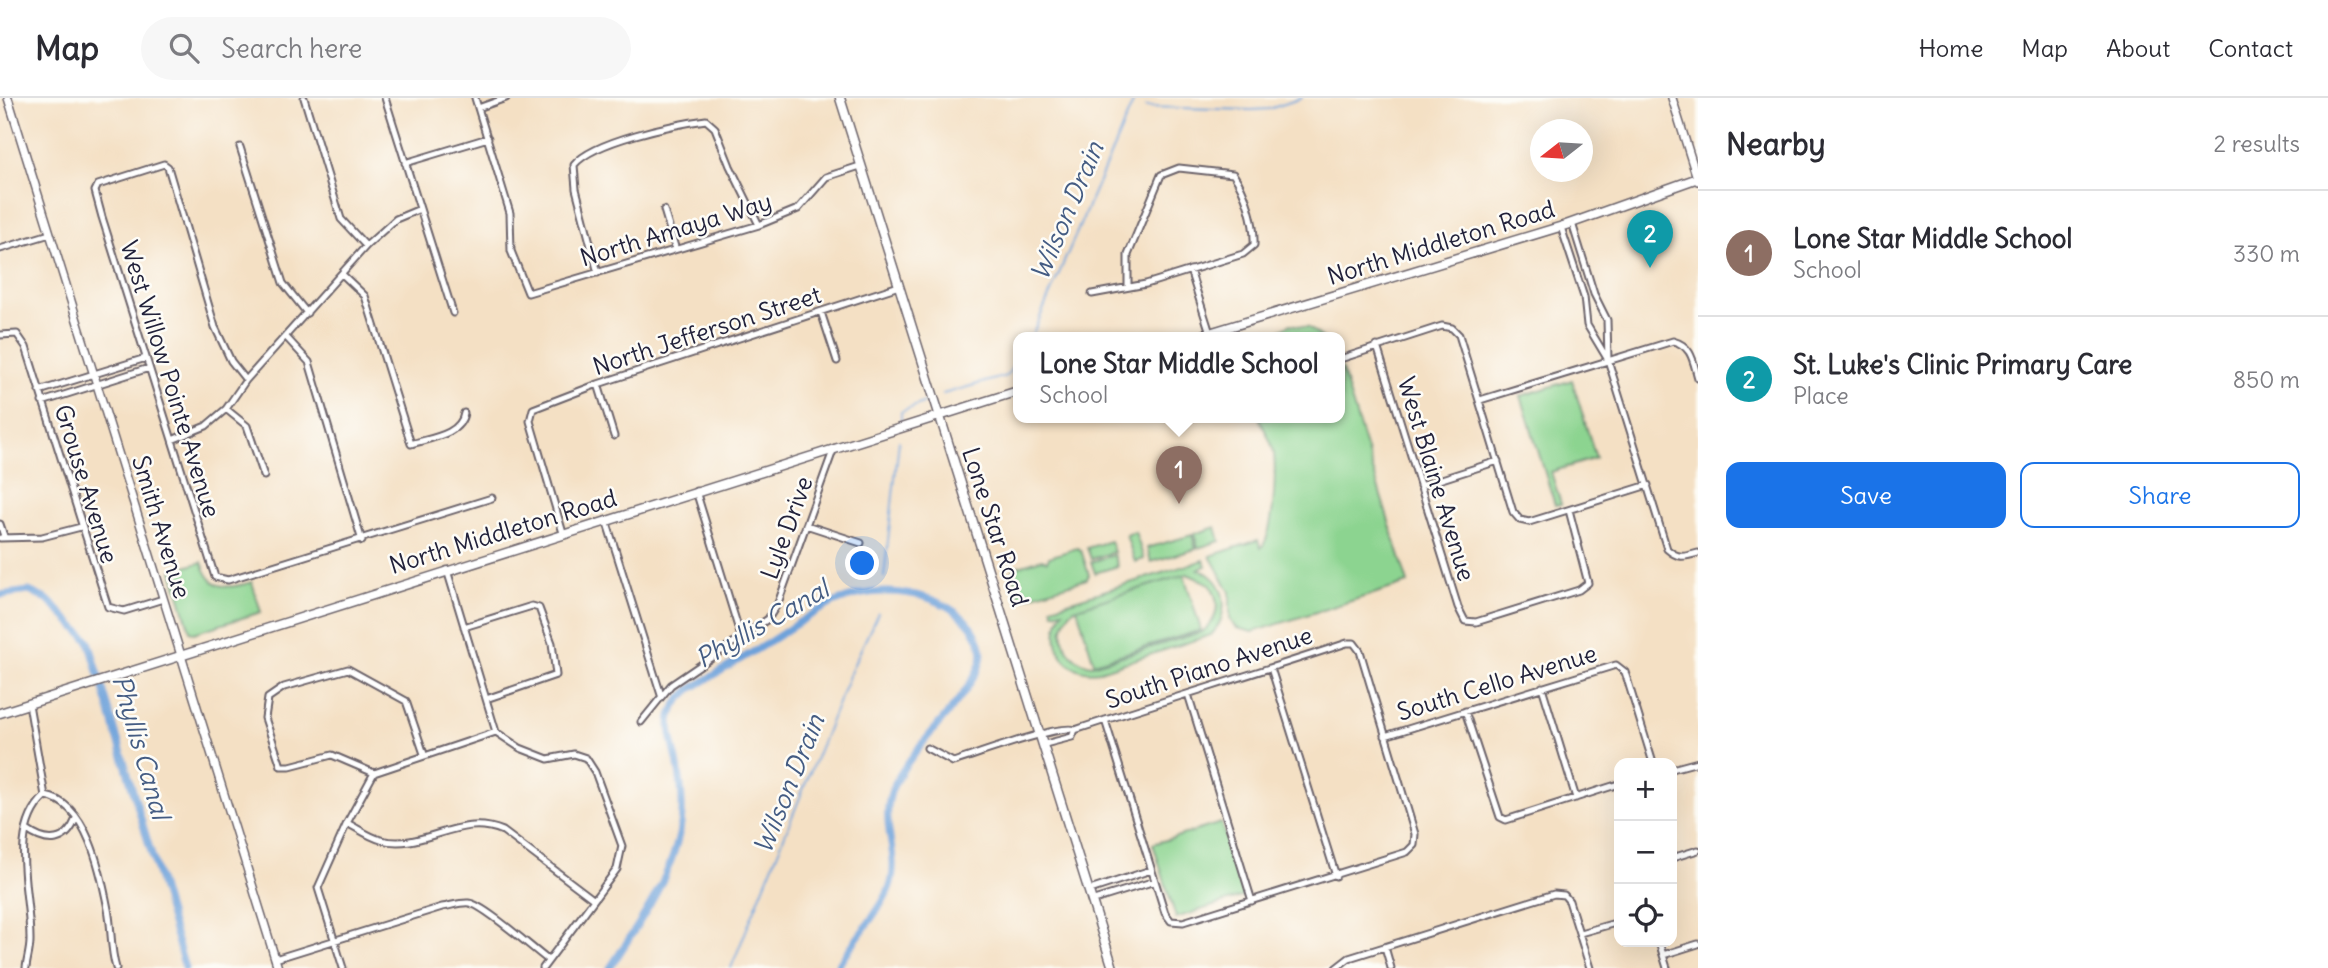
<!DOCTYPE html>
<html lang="en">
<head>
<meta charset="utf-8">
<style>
  body { margin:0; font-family:Delius,sans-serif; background:#f7f7f7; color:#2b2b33 }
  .controls { position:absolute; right:21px; bottom:21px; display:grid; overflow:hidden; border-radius:14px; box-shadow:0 7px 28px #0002 }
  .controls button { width:63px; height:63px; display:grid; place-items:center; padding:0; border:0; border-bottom:2px solid #e1e1e2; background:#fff; color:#2b2b33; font:35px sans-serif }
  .compass { position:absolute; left:1530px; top:21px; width:63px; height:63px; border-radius:50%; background:#fff; box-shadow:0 7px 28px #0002; rotate:253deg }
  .you { position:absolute; left:863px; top:466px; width:24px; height:24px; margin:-18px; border:5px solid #fff; border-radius:50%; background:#1a73e8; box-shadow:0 0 0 10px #1a73e833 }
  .badge { display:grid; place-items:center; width:46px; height:46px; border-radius:50%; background:#1a73e8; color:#fff; font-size:23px; font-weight:700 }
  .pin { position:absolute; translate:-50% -58px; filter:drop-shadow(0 2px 4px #0008) }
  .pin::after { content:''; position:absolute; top:37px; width:24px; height:21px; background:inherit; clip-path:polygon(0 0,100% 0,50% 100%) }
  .popup { position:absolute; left:1013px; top:234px; width:332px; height:91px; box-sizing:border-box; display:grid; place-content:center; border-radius:14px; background:#fff; filter:drop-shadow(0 2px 5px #0005); font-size:23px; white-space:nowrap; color:#7c7c81 }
  .popup b { font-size:26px; color:#2b2b33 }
  .popup::after { content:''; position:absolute; left:50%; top:100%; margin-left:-14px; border:14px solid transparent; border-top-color:#fff }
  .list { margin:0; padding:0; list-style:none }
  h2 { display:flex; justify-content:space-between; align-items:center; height:91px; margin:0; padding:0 28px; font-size:30px }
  h2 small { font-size:23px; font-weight:400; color:#7c7c81 }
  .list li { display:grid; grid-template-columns:46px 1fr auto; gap:21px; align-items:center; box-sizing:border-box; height:126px; padding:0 28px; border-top:2px solid #e1e1e2 }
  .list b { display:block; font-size:26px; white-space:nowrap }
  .list p { margin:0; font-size:23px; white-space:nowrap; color:#7c7c81 }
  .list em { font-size:23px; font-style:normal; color:#7c7c81 }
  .actions { display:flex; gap:14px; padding:21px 28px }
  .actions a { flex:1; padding:16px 0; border:2px solid #1a73e8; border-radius:14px; text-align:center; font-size:24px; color:#1a73e8 }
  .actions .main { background:#1a73e8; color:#fff }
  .icon { flex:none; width:38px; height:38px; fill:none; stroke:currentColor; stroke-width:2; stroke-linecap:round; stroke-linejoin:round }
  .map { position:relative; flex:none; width:1698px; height:870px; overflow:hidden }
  header { display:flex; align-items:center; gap:42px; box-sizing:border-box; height:98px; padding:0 35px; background:#fff; border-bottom:2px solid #e1e1e2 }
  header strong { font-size:33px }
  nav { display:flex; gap:38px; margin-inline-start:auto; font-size:24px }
  .search { width:490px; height:63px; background:#f7f7f7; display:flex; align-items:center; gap:18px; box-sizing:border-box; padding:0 24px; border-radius:38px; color:#7c7c81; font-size:26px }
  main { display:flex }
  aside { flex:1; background:#fff }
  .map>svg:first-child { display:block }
</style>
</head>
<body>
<header>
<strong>Map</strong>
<div class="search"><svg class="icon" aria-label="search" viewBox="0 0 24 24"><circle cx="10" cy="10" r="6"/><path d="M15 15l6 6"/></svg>Search here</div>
<nav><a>Home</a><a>Map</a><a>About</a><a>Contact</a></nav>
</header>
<main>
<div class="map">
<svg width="1698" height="870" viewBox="0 0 1698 870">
  <rect width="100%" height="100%" fill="#fdfcf7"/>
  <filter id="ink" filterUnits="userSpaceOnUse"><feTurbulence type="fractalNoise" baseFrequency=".0143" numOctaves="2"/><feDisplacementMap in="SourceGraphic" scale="14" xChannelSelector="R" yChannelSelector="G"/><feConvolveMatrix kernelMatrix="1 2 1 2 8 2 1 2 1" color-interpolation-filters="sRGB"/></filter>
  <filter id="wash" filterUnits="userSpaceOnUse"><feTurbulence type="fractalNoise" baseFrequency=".00686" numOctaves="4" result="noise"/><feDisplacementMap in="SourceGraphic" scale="28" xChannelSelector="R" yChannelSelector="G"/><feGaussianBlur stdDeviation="1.57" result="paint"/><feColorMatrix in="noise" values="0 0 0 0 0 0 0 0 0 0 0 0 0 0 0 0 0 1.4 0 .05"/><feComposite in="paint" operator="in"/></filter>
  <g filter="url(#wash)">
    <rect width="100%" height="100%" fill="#f4e0c4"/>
    <path fill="#8cd490" stroke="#577b66" stroke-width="2" fill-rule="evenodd" d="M1291,226l18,4 14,10h-58z
      M1341,269l67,216 -155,49 -16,-4 -7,-8v-28l-20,-36 48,-16 3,8c13,-14 15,-73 13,-94 -1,-11 -10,-25 -15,-36h81z
      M1572,282l24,78 -45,14 10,32 -6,1 -34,-109z
      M1216,429l4,14 -22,7 -4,-14z
      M1135,434l9,27 -9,3 -9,-27z
      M1192,437l4,14 -45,13 -4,-14z
      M1110,443l4,11 -23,7 -4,-11z
      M1077,450l4,2 8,25 -2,4 -63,19 -4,-2 -7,-24 2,-5 27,-8 5,2 2,-4z
      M1114,457l4,11 -23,7 -4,-11z
      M1204,462l2,6 -8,3c30,11 33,45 13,66l-111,36c-37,6 -54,-30 -37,-60l-9,2 -2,-6zM1187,476l23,10c11,19 9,35 -8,48l-110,33c-28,-5 -40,-36 -18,-56z
      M202,464c9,28 24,28 50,20l9,30 -67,21 -4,-2 -18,-60z
      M1184,477l17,55 -107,33 -17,-55z
      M1221,725l23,73 -68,22 -23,-74z"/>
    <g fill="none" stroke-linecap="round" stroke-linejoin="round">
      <path stroke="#6ea2da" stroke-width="2" d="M1146,9l106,3 17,-1 33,-11
        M1031,240l104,-240
        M943,296l63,-18 12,-16
        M901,323v-9l24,-10
        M884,479l15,-136
        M731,870l122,-302 25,-53"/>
      <path stroke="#6ea2da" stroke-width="7" d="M0,497l29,-4 19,9 41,41 96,327
        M610,870c28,-43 63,-92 71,-144 3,-21 0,-43 -4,-64 -8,-33 -15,-47 14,-71 25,-15 49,-29 73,-44 21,-13 41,-28 63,-39 41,-21 100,-19 135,11 13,11 24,31 18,47 -14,38 -66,80 -86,121 -16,34 4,62 -2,94 -4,25 -41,63 -55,89"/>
    </g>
  </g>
  <g filter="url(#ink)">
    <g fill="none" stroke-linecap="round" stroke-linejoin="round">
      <g stroke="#6c646b" stroke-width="9">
        <path id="minor" d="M304,0l37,121 25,27
          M385,0l68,215
          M475,0l35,115 1,38 17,42 231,-68 39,-16 28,-32 34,-11
          M478,10l28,-10
          M240,49l43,136 24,30
          M405,65l83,-25
          M664,112l11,37
          M1561,129l23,70 3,28 21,35 -1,-40 -13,-26 -22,-71
          M0,151l50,-15
          M1190,172l20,63
          M598,175l-22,-84 -2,-24c19,-24 101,-41 132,-45l9,8 15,38 29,59
          M343,177l22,21 46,148c19,-6 50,-9 53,-31
          M1092,196l54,-10 97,-30 11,-9c1,-22 -8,-53 -21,-71l-54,-6 -18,7 -33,80v32
          M821,214l16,49
          M0,237l17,-1 9,13 82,260 16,4 39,-12
          M286,239l23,25 53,179
          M1377,248l81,261 7,14 11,1 103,-32 9,-7 -19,-73
          M1340,261l102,-33 10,2 7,7 54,177 7,8 9,2 119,-37
          M1608,262l59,189c11,10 17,8 31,4
          M246,282l-15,-19 -16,-34 -47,-160 -4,-3 -66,21 -3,6 7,26 113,360 13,3 264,-82
          M598,286l16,52
          M39,293l107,-33
          M1480,302l193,-59c19,5 20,20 25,37
          M42,304l107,-34
          M226,311l21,17 17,50
          M172,342l34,-14 20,-17 20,-29 120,-134 30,-27 24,-10
          M1420,388l78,-25
          M696,393l45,146
          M606,422l55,175
          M0,426l4,12
          M806,427l55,18
          M563,435l-33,-112 3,-12 65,-25 301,-98
          M0,440l42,-1 39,-10
          M447,472l49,162 24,16 28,11 26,-5 12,4 9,14 27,74 -5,23 -74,99
          M464,529l68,-21 7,2 13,35 4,32 -70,24
          M1271,570l65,208
          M1542,589l34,111
          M1188,596l64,207
          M29,606l16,92c42,6 56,77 63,113 4,20 2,39 8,59
          M1465,613l35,106 6,3 113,-36
          M641,624l30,-37 97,-66 10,-16 56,-155
          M1075,632c90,-30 182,-57 272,-87h7l6,8 55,183 -1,11 -7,7 -224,70 -12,-1 -6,-8 -60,-193
          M1385,638l231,-71 9,7 28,91
          M927,650l26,14c20,-6 108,-39 122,-32l-3,7 -27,7
          M1672,671l26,-7
          M374,675l-42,-18 -42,11h-9l-16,-48 3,-20 16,-11 64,-18 58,32 18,53
          M347,725c10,5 22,14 34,17 43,11 78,-28 122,-9l90,68
          M27,732c21,15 40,13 49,-12
          M1672,760l26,-8
          M1090,792l61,-20
          M1094,802l61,-19
          M1580,835l39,-11
          M1659,844l8,26
          M1385,849l6,21
          M1663,857l35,-11
          M275,861l167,-52c8,-1 19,-5 27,-4 14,1 64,46 79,57
          M26,870c1,-9 4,-18 4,-27 1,-45 -23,-110 15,-145
          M343,870l-25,-80 29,-65 27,-50 122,-41
          M1336,870l13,-10 205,-64 10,1 5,6 21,67"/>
      </g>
      <g stroke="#6c646b" stroke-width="10">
        <path id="tertiary" d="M8,0l270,870
          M1672,0l26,83"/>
      </g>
      <g stroke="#6c646b" stroke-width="11">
        <path id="secondary" d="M840,0l273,870
          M1193,240l373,-113 132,-47
          M0,615l1018,-322"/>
      </g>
      <use href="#minor" stroke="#fff" stroke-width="5"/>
      <use href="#tertiary" stroke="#fff" stroke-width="7"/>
      <use href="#secondary" stroke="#fff" stroke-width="8"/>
    </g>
  </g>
  <g text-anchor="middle" stroke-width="5" stroke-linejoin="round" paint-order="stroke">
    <g font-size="24" fill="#22223b" stroke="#fdfcf7">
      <text transform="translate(676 132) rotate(-17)" y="8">North Amaya Way</text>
      <text transform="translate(1441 145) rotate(-17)" y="8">North Middleton Road</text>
      <text transform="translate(707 233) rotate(-18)" y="8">North Jefferson Street</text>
      <text transform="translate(170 281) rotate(73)" y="8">West Willow Pointe Avenue</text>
      <text transform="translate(1436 381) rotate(73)" y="8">West Blaine Avenue</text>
      <text transform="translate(86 386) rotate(73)" y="8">Grouse Avenue</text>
      <text transform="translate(161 429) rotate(73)" y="8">Smith Avenue</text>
      <text transform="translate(995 429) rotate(72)" y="8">Lone Star Road</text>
      <text transform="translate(787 430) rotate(-70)" y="8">Lyle Drive</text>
      <text transform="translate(503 434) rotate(-17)" y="8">North Middleton Road</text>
      <text transform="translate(1209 570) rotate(-18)" y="8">South Piano Avenue</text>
      <text transform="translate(1497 585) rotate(-17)" y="8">South Cello Avenue</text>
    </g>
    <g font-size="26" font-style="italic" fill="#445c83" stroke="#fdfcf7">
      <text transform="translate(1067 113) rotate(-67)" y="9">Wilson Drain</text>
      <text transform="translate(762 526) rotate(-30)" y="9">Phyllis Canal</text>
      <text transform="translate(141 649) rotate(74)" y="9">Phyllis Canal</text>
      <text transform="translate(789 686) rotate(-68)" y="9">Wilson Drain</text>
    </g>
  </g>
</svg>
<div class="controls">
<button>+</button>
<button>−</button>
<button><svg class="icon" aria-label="locate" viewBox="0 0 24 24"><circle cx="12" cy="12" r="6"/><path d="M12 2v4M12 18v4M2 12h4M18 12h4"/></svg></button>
</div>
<svg class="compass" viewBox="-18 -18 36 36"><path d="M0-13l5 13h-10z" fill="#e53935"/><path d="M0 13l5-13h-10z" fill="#7c7c81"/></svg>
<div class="you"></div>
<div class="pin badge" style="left:1179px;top:406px;background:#8d6e63">1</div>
<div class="popup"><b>Lone Star Middle School</b>School</div>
<div class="pin badge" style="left:1650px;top:170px;background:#0f9aa8">2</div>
</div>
<aside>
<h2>Nearby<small>2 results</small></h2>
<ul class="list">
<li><span class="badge" style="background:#8d6e63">1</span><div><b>Lone Star Middle School</b><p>School</p></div><em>330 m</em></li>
<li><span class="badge" style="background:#0f9aa8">2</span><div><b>St. Luke's Clinic Primary Care</b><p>Place</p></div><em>850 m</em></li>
</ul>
<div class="actions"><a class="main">Save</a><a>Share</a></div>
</aside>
</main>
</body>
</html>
